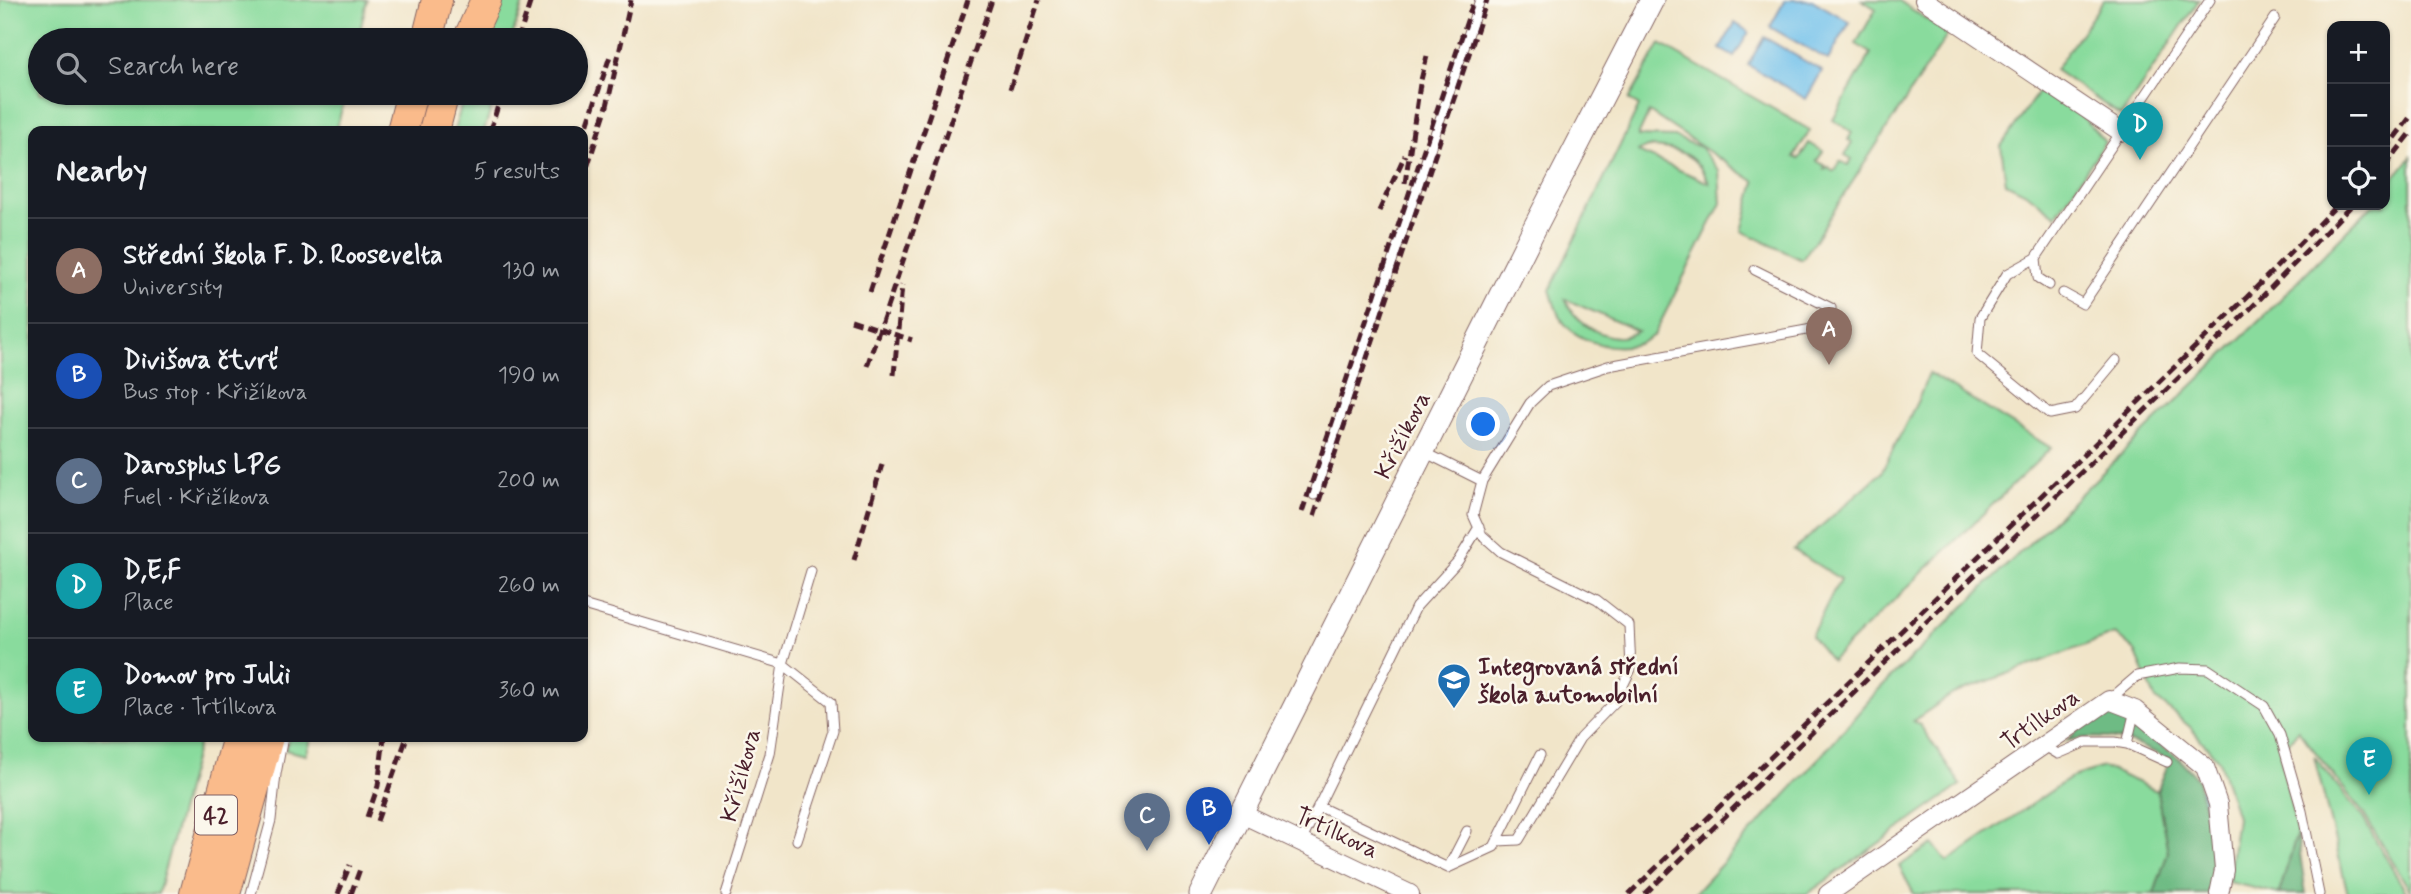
<!DOCTYPE html>
<html lang="en">
<head>
<meta charset="utf-8">
<style>
  body { margin:0; font-family:Mynerve,sans-serif; background:#20242c; color:#f1f3f6 }
  .controls { position:absolute; right:21px; top:21px; display:grid; overflow:hidden; border-radius:14px; box-shadow:0 2px 5px #0004 }
  .controls button { width:63px; height:63px; display:grid; place-items:center; padding:0; border:0; border-bottom:2px solid #363941; background:#171b24; color:#f1f3f6; font:35px sans-serif }
  .you { position:absolute; left:1484px; top:425px; width:24px; height:24px; margin:-18px; border:5px solid #fff; border-radius:50%; background:#1a73e8; box-shadow:0 0 0 10px #1a73e833 }
  .badge { display:grid; place-items:center; width:46px; height:46px; border-radius:50%; background:#1f6fb2; color:#fff; font-size:23px; font-weight:700 }
  .pin { position:absolute; translate:-50% -58px; filter:drop-shadow(0 2px 4px #0008) }
  .pin::after { content:''; position:absolute; top:37px; width:24px; height:21px; background:inherit; clip-path:polygon(0 0,100% 0,50% 100%) }
  .list { margin:0; padding:0; list-style:none }
  h2 { display:flex; justify-content:space-between; align-items:center; height:91px; margin:0; padding:0 28px; font-size:30px }
  h2 small { font-size:23px; font-weight:400; color:#9ea1a6 }
  .list li { display:grid; grid-template-columns:46px 1fr auto; gap:21px; align-items:center; box-sizing:border-box; height:105px; padding:0 28px; border-top:2px solid #363941 }
  .list b { display:block; font-size:26px; white-space:nowrap }
  .list p { margin:0; font-size:23px; white-space:nowrap; color:#9ea1a6 }
  .list em { font-size:23px; font-style:normal; color:#9ea1a6 }
  .icon { flex:none; width:38px; height:38px; fill:none; stroke:currentColor; stroke-width:2; stroke-linecap:round; stroke-linejoin:round }
  .map { position:relative; flex:none; width:2411px; height:894px; overflow:hidden }
  .search { position:absolute; background:#171b24; box-shadow:0 2px 5px #0004; left:28px; top:28px; width:560px; height:77px; display:flex; align-items:center; gap:18px; box-sizing:border-box; padding:0 24px; border-radius:38px; color:#9ea1a6; font-size:26px }
  .panel { position:absolute; background:#171b24; box-shadow:0 2px 5px #0004; left:28px; top:126px; width:560px; height:616px; border-radius:14px }
  .map>svg:first-child { display:block }
</style>
</head>
<body>
<div class="map">
<svg width="2411" height="894" viewBox="0 0 2411 894">
  <rect width="100%" height="100%" fill="#fbf7ec"/>
  <filter id="ink" filterUnits="userSpaceOnUse"><feTurbulence type="fractalNoise" baseFrequency=".0143" numOctaves="2"/><feDisplacementMap in="SourceGraphic" scale="14" xChannelSelector="R" yChannelSelector="G"/><feConvolveMatrix kernelMatrix="1 2 1 2 8 2 1 2 1" color-interpolation-filters="sRGB"/></filter>
  <filter id="wash" filterUnits="userSpaceOnUse"><feTurbulence type="fractalNoise" baseFrequency=".00686" numOctaves="4" result="noise"/><feDisplacementMap in="SourceGraphic" scale="28" xChannelSelector="R" yChannelSelector="G"/><feGaussianBlur stdDeviation="1.57" result="paint"/><feColorMatrix in="noise" values="0 0 0 0 0 0 0 0 0 0 0 0 0 0 0 0 0 1.4 0 .05"/><feComposite in="paint" operator="in"/></filter>
  <g filter="url(#wash)">
    <rect width="100%" height="100%" fill="#f1e5c9"/>
    <path fill="#89db9d" stroke="#6a7d64" stroke-width="2" fill-rule="evenodd" d="M0,0h367l-9,40h-318v53h306l-10,38h-303v606h167l-42,157h-158z
      M493,0h31l-13,40h-30z
      M1862,0h36l50,34 -146,226 -60,-29 13,-49 -106,-70 -11,24 37,1 25,10 19,24 2,32 -67,132c-6,4 -13,9 -20,10 -26,5 -60,-4 -74,-28 -5,-8 -7,-18 -10,-27l89,-184 -10,-6 31,-56 150,86 -16,27 5,2 10,-16 14,8 -6,10 8,5 -1,3 4,-2 6,4 6,-10 8,4 4,-6 -7,-4 7,-12 -4,-3 4,-8 -19,-12 38,-67 -15,-9 20,-35zM1647,147c30,0 50,7 62,36l-71,-31zM1565,299l73,32c-6,3 -14,7 -21,6 -23,-2 -44,-18 -52,-38z
      M2104,0h95l-78,116 -66,-46z
      M2043,85l44,36 18,21 -49,74 -28,-22 -22,-11 -5,-37z
      M465,93h31l-12,38h-30z
      M2411,157v735l-48,-79 -65,-83 -18,24 17,79 -18,61 -51,-12 9,-65 -18,-56 -29,-34 -35,-29 -20,-47 -20,-17 -162,60 -40,27 7,4 41,60 -154,109h-113l121,-131 62,-72 385,-373 110,-113h13v-16z
      M1929,373l122,75 -220,213 -20,-25 29,-57 -46,-29 87,-77 37,-73z
      M289,737h23l-6,18 -21,-5z
      M2314,756l49,62 44,76h-59z
      M2103,767l54,24 11,61 -14,42h-240l-15,-28 34,-22 14,18 123,-84z"/>
    <path fill="#6ebb84" stroke="#5c6d58" stroke-width="2" d="M2108,710l23,5 19,15 -3,6 32,22 19,21 14,68v47h-58l14,-42 -11,-61 13,-31c-36,-19 -62,-28 -104,-19l18,-16z
      M2297,833l9,61h-27z"/>
    <path fill="#71c1ec" stroke="#5e708c" stroke-width="2" d="M1785,0h27l38,22 -22,38 -58,-33z
      M1735,23l14,9 -15,25 -14,-8z
      M1764,37l58,34 -16,28 -58,-34z"/>
    <g fill="none" stroke-linecap="round" stroke-linejoin="round">
      <path stroke="#71c1ec" stroke-width="5" d="M2149,734l13,9
        M2204,790l7,31"/>
    </g>
  </g>
  <g filter="url(#ink)">
    <g fill="none" stroke-linecap="round" stroke-linejoin="round">
      <g stroke="#846462" stroke-width="11">
        <path id="service" d="M2036,258l2,20 11,7
          M2063,293l20,11 192,-286
          M2116,360l-41,49 -25,5 -73,-60 3,-36 27,-44 29,-16 174,-258
          M1424,452l58,29
          M1314,495l166,-495
          M583,605l200,59 48,38 2,29 -36,109
          M2109,700l28,-24 43,-8 28,1 56,37 16,29 22,76 17,83
          M2127,744l8,-34
          M2043,745l15,9 28,-12h29l12,2 40,18
          M1318,806l130,62 19,-37
          M1497,841l22,-1 61,-102 35,-36 16,-33 -2,-44 -32,-25 -96,-48 -19,-17 -9,-20 9,-34 48,-78 18,-17 60,-20 215,-39 8,-19 -76,-38
          M1301,842l115,-235 42,-46 21,-34
          M1448,868l46,-21 46,-92
          M251,894l20,-74 5,-46 7,-37
          M726,894l44,-140 13,-90 28,-93"/>
      </g>
      <g stroke="#846462" stroke-width="20">
        <path id="minor" d="M1924,0l197,132
          M1242,814l168,80
          M1828,894l281,-194 26,10 70,57 13,37 6,66 -5,24"/>
      </g>
      <g stroke="#846462" stroke-width="25">
        <path id="tertiary" d="M1201,894l333,-665 118,-229"/>
      </g>
      <g stroke="#846462" stroke-width="32">
        <path id="trunk" d="M427,40l10,-40
          M468,40l18,-40
          M402,131l10,-38
          M434,131l10,-38
          M195,894l43,-157
          M225,894l43,-157"/>
      </g>
      <use href="#service" stroke="#fff" stroke-width="9"/>
      <use href="#minor" stroke="#fff" stroke-width="18"/>
      <use href="#tertiary" stroke="#fff" stroke-width="23"/>
      <use href="#trunk" stroke="#fabb8b" stroke-width="30"/>
      <path stroke="#4a1f2b" stroke-width="5" stroke-dasharray="10 5" stroke-linecap="butt" d="M518,40l13,-40
        M1010,89l29,-89
        M490,131l12,-38
        M583,138l27,-82
        M2385,150l26,-34
        M2385,166l26,-33
        M583,180l24,-74 24,-106
        M1405,183l15,-99 7,-28
        M1379,211l26,-56
        M870,292l98,-292
        M851,320l61,20
        M867,366l125,-366
        M894,375l8,-90
        M1302,512l172,-512
        M1314,516l173,-516
        M854,560l29,-99
        M367,817l11,-31 6,-49
        M377,821l30,-84
        M338,894l12,-29
        M351,894l9,-25
        M1629,894l618,-597 90,-92
        M1645,894l606,-586 101,-103"/>
    </g>
  </g>
  <defs>
    <g id="school-pin" transform="scale(1.75)"><path d="M0 17L-7.5 6A9.5 9.5 0 1 1 7.5 6Z" fill="#1f6fb2" stroke="#fbf7ec"/><path d="M0-5L7-2L0 1L-7-2ZM-4 1L0 2.5L4 1V4Q0 6-4 4Z" fill="#fff"/></g>
  </defs>
  <g fill-rule="evenodd">
    <use href="#school-pin" x="1454" y="680"/>
  </g>
  <g text-anchor="middle" stroke-width="5" stroke-linejoin="round" paint-order="stroke">
    <rect fill="#fbf7ec" stroke="#7f6065" stroke-width="2" x="195" y="795.5" width="42" height="39" rx="5"/>
    <g font-size="23" font-weight="bold" fill="#4a1f2b">
      <text x="216" y="823">42</text>
    </g>
    <g font-size="24" fill="#4a1f2b" stroke="#fbf7ec">
      <text transform="translate(1402 435) rotate(-63)" y="8">Křižíkova</text>
      <text transform="translate(2040 719) rotate(-35)" y="8">Trtílkova</text>
      <text transform="translate(740 775) rotate(-75)" y="8">Křížíkova</text>
      <text transform="translate(1337 832) rotate(25)" y="8">Trtílkova</text>
    </g>
    <g font-size="24" font-weight="bold" fill="#4a1f2b" stroke="#fbf7ec" text-anchor="start">
      <text x="1478" y="674">Integrovaná střední<tspan x="1478" dy="28">škola automobilní</tspan></text>
    </g>
  </g>
</svg>
<div class="controls">
<button>+</button>
<button>−</button>
<button><svg class="icon" aria-label="locate" viewBox="0 0 24 24"><circle cx="12" cy="12" r="6"/><path d="M12 2v4M12 18v4M2 12h4M18 12h4"/></svg></button>
</div>
<div class="you"></div>
<div class="pin badge" style="left:1829px;top:365px;background:#8d6e63">A</div>
<div class="pin badge" style="left:1209px;top:845px;background:#1a4fb4">B</div>
<div class="pin badge" style="left:1147px;top:851px;background:#5c6f8a">C</div>
<div class="pin badge" style="left:2140px;top:160px;background:#0f9aa8">D</div>
<div class="pin badge" style="left:2369px;top:795px;background:#0f9aa8">E</div>
<div class="search"><svg class="icon" aria-label="search" viewBox="0 0 24 24"><circle cx="10" cy="10" r="6"/><path d="M15 15l6 6"/></svg>Search here</div>
<section class="panel">
<h2>Nearby<small>5 results</small></h2>
<ul class="list">
<li><span class="badge" style="background:#8d6e63">A</span><div><b>Střední škola F. D. Roosevelta</b><p>University</p></div><em>130 m</em></li>
<li><span class="badge" style="background:#1a4fb4">B</span><div><b>Divišova čtvrť</b><p>Bus stop · Křižíkova</p></div><em>190 m</em></li>
<li><span class="badge" style="background:#5c6f8a">C</span><div><b>Darosplus LPG</b><p>Fuel · Křižíkova</p></div><em>200 m</em></li>
<li><span class="badge" style="background:#0f9aa8">D</span><div><b>D,E,F</b><p>Place</p></div><em>260 m</em></li>
<li><span class="badge" style="background:#0f9aa8">E</span><div><b>Domov pro Julii</b><p>Place · Trtílkova</p></div><em>360 m</em></li>
</ul>
</section>
</div>
</body>
</html>
